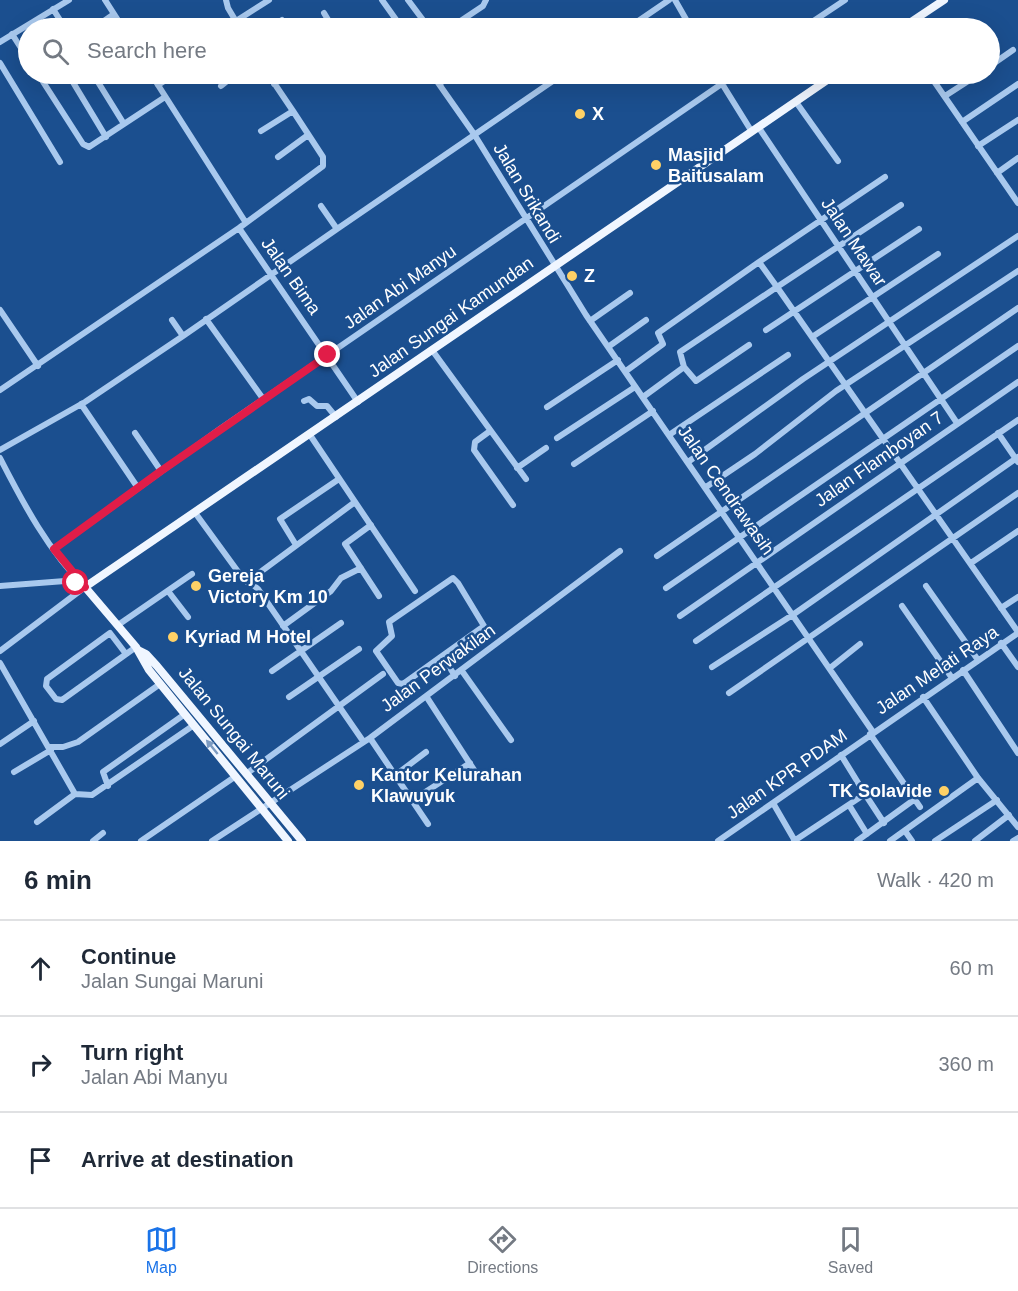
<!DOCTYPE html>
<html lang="en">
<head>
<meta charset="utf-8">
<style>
  body { margin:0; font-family:Arial,sans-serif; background:#f6f6f7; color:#1f2937 }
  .stop { position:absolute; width:18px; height:18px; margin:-14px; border:4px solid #e11d48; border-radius:50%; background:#fff }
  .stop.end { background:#e11d48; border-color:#fff; box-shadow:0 2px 6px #0008 }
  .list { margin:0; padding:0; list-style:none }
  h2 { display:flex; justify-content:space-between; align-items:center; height:78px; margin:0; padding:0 24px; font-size:26px }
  h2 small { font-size:20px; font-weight:400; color:#747a83 }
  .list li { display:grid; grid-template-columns:39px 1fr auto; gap:18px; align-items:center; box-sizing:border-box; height:96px; padding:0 24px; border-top:2px solid #e0e1e3 }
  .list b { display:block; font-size:22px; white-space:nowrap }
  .list p { margin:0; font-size:20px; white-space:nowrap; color:#747a83 }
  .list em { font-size:20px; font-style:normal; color:#747a83 }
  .icon { flex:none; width:33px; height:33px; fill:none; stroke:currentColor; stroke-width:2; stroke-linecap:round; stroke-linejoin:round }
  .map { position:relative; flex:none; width:1018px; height:841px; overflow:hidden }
  .search { position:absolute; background:#fff; box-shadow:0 6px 24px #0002; left:18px; right:18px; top:18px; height:66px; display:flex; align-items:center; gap:15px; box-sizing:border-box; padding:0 21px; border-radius:33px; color:#747a83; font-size:22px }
  .sheet { height:366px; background:#fff }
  nav { display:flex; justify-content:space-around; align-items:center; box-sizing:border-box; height:84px; border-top:2px solid #e0e1e3; background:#fff; font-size:16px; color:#747a83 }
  nav a { display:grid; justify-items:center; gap:3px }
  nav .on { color:#1a73e8 }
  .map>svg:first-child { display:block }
</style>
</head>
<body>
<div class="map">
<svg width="1018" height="841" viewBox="0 0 1018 841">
  <rect width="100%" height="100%" fill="#1b4f8f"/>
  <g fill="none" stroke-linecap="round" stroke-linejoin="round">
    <path stroke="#a9c9ee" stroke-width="6" d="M105,0l18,28
      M226,0l2,8 12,20
      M382,0l20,28
      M408,0l21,28
      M675,0l16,28
      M53,9l12,19
      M324,13l9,15
      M236,21l33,-21
      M94,28l20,-14
      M269,28l13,-8
      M450,28l33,-22 3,-6
      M628,28l41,-28
      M803,28l42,-28
      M12,34l16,25
      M0,42l69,-42
      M0,63l60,99
      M990,66l23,-16
      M38,74l45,70 6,3 76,-50
      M68,74l38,63
      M93,74l31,50
      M151,74l95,149
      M268,74l25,37
      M432,74l9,13
      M449,74l-9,9 1,4 33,47 112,181 287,417
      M716,74l36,58
      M929,74l89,129
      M274,84l17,-10
      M158,85l17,-11
      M221,86l15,-12
      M945,96l34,-22
      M796,102l42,59
      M962,122l56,-38
      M759,128l198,295
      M978,146l40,-26
      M278,157l30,-22
      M997,173l21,-15
      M901,205l-124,82 241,345
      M239,228l119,174
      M337,229l226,-155
      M0,310l38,56
      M206,319l58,81
      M172,320l11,16 154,-107 -16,-23
      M590,321l40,-28
      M766,330l153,-101
      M812,337l126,-83
      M608,347l38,-27
      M432,350l94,129
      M684,367l-4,-15 97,-65 -18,-25 126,-85
      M626,371l37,-27 -5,-11 101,-71
      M0,390l239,-162 84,-62v-9l-30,-46 -32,20
      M643,397l41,-30 12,14 53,-36
      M304,401l5,-2 8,7h10l9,11
      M81,404l57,84
      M547,407l71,-47
      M490,431l-15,11 -1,8 39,55
      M135,433l26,38
      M998,433l20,29
      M310,435l105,156
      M669,435l119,-80
      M557,438l78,-51
      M0,450l85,-48 98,-66
      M0,458c23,45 49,94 85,129
      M688,462l115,-83 215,-143
      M574,464l79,-53
      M517,468l29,-20
      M706,487l49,-33 81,-63 182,-120
      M196,514l43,59 19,16 105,152
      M371,525l-26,19 34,52
      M296,545l-16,-26 59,-40
      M54,549l166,-120 516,-355
      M657,556l361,-248
      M971,563l47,-32
      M453,578l5,5 26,43 -81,58 -5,-1 -22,-32 16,-15 -3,-14z
      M247,582l108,-80
      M0,586l65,-5 14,3
      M926,586l52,74
      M666,588l352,-242
      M168,591l20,26
      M902,606l50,72
      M1001,608l17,-11
      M680,616l338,-234
      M118,625l74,-51
      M283,626l48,-35 10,-13 20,-10
      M696,641l322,-221
      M1001,643l17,24
      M0,651l85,-64
      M126,654l-16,-21 -63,46 -1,7 10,13 6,1 74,-53
      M443,657l12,19
      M0,663l75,131 -38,28
      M712,667l82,-53 224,-157
      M830,668l30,-24
      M963,670l55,83
      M272,671l69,-48
      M462,671l49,69
      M729,693l289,-200
      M426,696l50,77
      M289,697l70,-48
      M923,697l55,81 40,49
      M870,734l50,73
      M370,738l58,86
      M0,744l34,-23
      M49,747h14l15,-5 82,-58
      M841,755l24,39
      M14,772l37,-22
      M246,774l137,-100
      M397,774l29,-22
      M108,786l-5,-14 82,-58
      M75,794l17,1 102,-70
      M413,800l57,-37
      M773,803l22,38
      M849,805l18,29
      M905,831l7,10
      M93,841l10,-8
      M141,841l95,-65
      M212,841l158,-103 250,-187
      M718,841l300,-208
      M794,841l71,-47 19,29
      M857,841l58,-42
      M890,841l88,-63
      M935,841l62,-41
      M975,841l34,-26
      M1013,841l5,-3"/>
    <path stroke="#f0f6ff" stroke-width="8" d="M902,28l42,-28
      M138,650l8,4 11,12 145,175
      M288,841l-139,-171 -13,-23 -51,-60 751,-513"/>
  </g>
  <defs><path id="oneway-solid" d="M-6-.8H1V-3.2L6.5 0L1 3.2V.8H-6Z" transform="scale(1.5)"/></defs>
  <use fill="#7b9ac1" href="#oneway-solid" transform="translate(212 747) rotate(-129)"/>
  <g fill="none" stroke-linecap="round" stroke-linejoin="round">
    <path stroke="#e11d48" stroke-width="8" d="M76,583l9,4 -31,-38 107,-78 167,-116"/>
  </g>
  <g fill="#ffd166" stroke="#1b4f8f" stroke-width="2">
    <circle cx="580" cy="114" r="6"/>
    <circle cx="656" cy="165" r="6"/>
    <circle cx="572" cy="276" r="6"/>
    <circle cx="196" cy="586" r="6"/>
    <circle cx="173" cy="637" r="6"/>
    <circle cx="359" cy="785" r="6"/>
    <circle cx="944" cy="791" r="6"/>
  </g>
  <g text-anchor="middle" stroke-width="5" stroke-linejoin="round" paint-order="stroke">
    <g font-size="18" font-weight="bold" fill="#fff" stroke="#1b4f8f" text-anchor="start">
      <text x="592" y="120">X</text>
      <text x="668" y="161">Masjid<tspan x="668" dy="21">Baitusalam</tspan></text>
      <text x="584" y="282">Z</text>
      <text x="208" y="582">Gereja<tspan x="208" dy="21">Victory Km 10</tspan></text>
      <text x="185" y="643">Kyriad M Hotel</text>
      <text x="371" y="781">Kantor Kelurahan<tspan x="371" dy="21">Klawuyuk</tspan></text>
      <text x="932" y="797" text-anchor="end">TK Solavide</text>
    </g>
    <g font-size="18" fill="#fff" stroke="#1b4f8f">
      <text transform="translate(527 193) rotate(59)" y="6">Jalan Srikandi</text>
      <text transform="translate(854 242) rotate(56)" y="6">Jalan Mawar</text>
      <text transform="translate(291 276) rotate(55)" y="6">Jalan Bima</text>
      <text transform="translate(400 287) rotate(-35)" y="6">Jalan Abi Manyu</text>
      <text transform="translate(451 317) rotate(-35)" y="6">Jalan Sungai Kamundan</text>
      <text transform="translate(879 459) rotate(-35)" y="6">Jalan Flamboyan 7</text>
      <text transform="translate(726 490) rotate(55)" y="6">Jalan Cendrawasih</text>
      <text transform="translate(438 668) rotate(-36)" y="6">Jalan Perwakilan</text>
      <text transform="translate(937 670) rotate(-34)" y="6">Jalan Melati Raya</text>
      <text transform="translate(234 733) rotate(51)" y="6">Jalan Sungai Maruni</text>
      <text transform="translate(787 774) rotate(-35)" y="6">Jalan KPR PDAM</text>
    </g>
  </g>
</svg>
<div class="stop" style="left:76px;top:583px"></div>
<div class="stop end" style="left:328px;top:355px"></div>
<div class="search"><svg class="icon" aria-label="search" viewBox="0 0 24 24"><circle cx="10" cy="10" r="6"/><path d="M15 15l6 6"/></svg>Search here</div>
</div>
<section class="sheet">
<h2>6 min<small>Walk · 420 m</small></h2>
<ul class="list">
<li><svg class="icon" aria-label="ahead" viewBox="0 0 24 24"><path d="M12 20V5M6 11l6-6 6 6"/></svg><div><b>Continue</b><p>Jalan Sungai Maruni</p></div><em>60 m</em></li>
<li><svg class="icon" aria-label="right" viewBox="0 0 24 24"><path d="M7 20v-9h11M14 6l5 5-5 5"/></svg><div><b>Turn right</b><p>Jalan Abi Manyu</p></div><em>360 m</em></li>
<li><svg class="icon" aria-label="arrive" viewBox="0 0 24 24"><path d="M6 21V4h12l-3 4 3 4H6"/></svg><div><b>Arrive at destination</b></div></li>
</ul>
</section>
<nav>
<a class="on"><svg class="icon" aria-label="map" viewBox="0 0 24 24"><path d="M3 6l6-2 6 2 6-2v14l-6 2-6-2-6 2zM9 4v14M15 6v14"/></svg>Map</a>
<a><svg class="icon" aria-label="directions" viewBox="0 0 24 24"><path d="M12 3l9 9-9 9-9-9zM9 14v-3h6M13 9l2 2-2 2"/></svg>Directions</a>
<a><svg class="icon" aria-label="saved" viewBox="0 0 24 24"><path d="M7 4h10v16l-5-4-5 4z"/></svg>Saved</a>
</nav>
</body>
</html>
